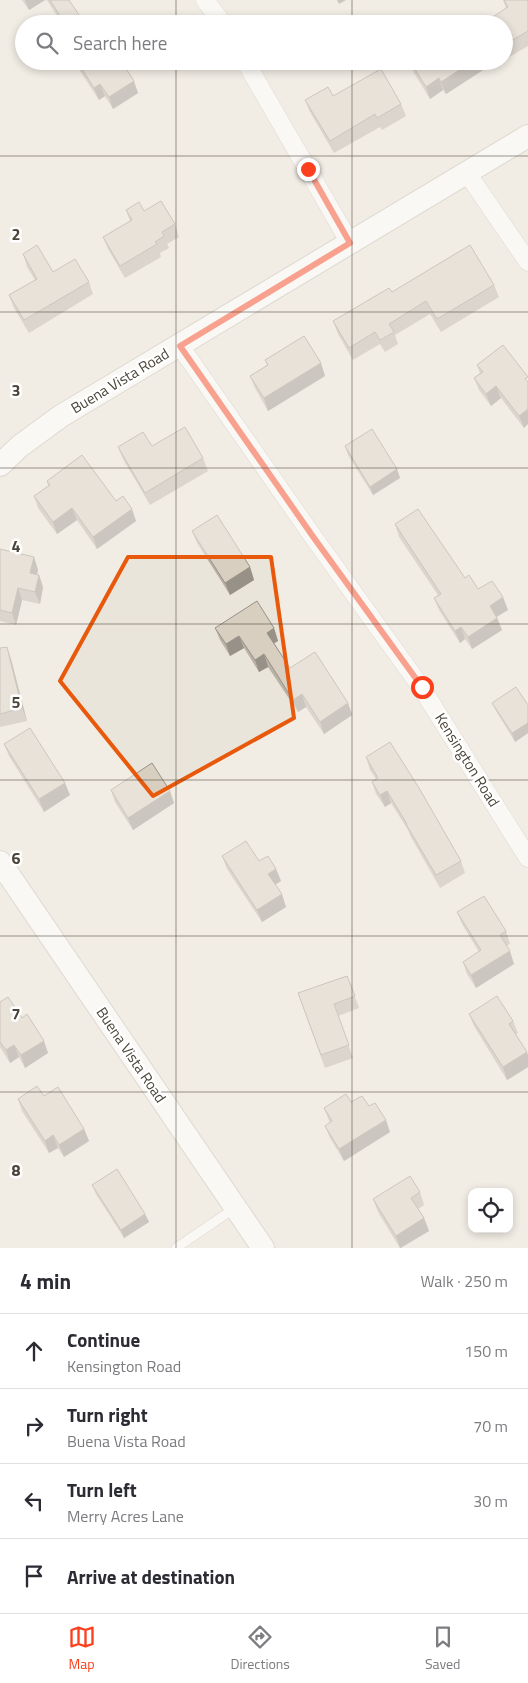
<!DOCTYPE html>
<html lang="en">
<head>
<meta charset="utf-8">
<style>
  body { margin:0; font-family:"Titillium Web",sans-serif; background:#f2f2f3; color:#2b2b33 }
  .controls { position:absolute; right:15px; bottom:15px; display:grid; overflow:hidden; border-radius:10px; box-shadow:0 2px 8px #0003 }
  .controls button { width:45px; height:45px; display:grid; place-items:center; padding:0; border:0; border-bottom:1px solid #e1e1e2; background:#fff; color:#2b2b33; font:25px sans-serif }
  .stop { position:absolute; width:15px; height:15px; margin:-11px; border:4px solid #fc3f1d; border-radius:50%; background:#fff }
  .stop.end { background:#fc3f1d; border-color:#fff; box-shadow:0 1px 5px #0008 }
  .list { margin:0; padding:0; list-style:none }
  h2 { display:flex; justify-content:space-between; align-items:center; height:65px; margin:0; padding:0 20px; font-size:21px }
  h2 small { font-size:16px; font-weight:400; color:#7c7c81 }
  .list li { display:grid; grid-template-columns:32px 1fr auto; gap:15px; align-items:center; box-sizing:border-box; height:75px; padding:0 20px; border-top:1px solid #e1e1e2 }
  .list b { display:block; font-size:19px; white-space:nowrap }
  .list p { margin:0; font-size:16px; white-space:nowrap; color:#7c7c81 }
  .list em { font-size:16px; font-style:normal; color:#7c7c81 }
  .icon { flex:none; width:28px; height:28px; fill:none; stroke:currentColor; stroke-width:2; stroke-linecap:round; stroke-linejoin:round }
  .map { position:relative; flex:none; width:528px; height:1248px; overflow:hidden }
  .search { position:absolute; background:#fff; box-shadow:0 2px 8px #0003; left:15px; right:15px; top:15px; height:55px; display:flex; align-items:center; gap:12px; box-sizing:border-box; padding:0 18px; border-radius:28px; color:#7c7c81; font-size:19px }
  .sheet { height:365px; background:#fff }
  nav { display:flex; justify-content:space-around; align-items:center; box-sizing:border-box; height:70px; border-top:1px solid #e1e1e2; background:#fff; font-size:14px; color:#7c7c81 }
  nav a { display:grid; justify-items:center; gap:2px }
  nav .on { color:#fc3f1d }
  .map>svg:first-child { display:block }
</style>
</head>
<body>
<div class="map">
<svg width="528" height="1248" viewBox="0 0 528 1248">
  <rect width="100%" height="100%" fill="#f6f3ec"/>
  <path fill="#eae5da" fill-rule="evenodd" d="M0,0h528v1248h-528zM24,24h480v37h-480zM472,1192h37v37h-37z"/>
  <g fill="none" stroke-linecap="round" stroke-linejoin="round">
    <g stroke="#c2bbae" stroke-width="10">
      <path id="service" d="M176,1248l59,-40"/>
    </g>
    <g stroke="#c2bbae" stroke-width="19">
      <path id="minor" d="M205,0l18,24
        M245,61l105,182
        M467,173l61,89
        M180,346l134,192 107,149 107,171"/>
    </g>
    <g stroke="#c2bbae" stroke-width="24">
      <path id="tertiary" d="M0,465l20,-19 41,-30 467,-280
        M0,862l263,386"/>
    </g>
    <use href="#service" stroke="#fff" stroke-width="9"/>
    <use href="#minor" stroke="#fff" stroke-width="18"/>
    <use href="#tertiary" stroke="#fff" stroke-width="22"/>
  </g>
  <path fill="#bab2a6" d="M22,0h23l-16,10z
    M47,0h22l16,24h-23z
    M503,0h25v46l-24,14v-36l2,-16z
    M76,61h45l17,32 -25,16 -8,-13 -6,4 -21,-32z
    M409,61h88l-51,33 -3,-4 -13,9 -16,-26z
    M333,96l68,8 5,12 -24,14 -2,-3 -46,26 -24,-41 -5,-12z
    M126,210l49,14 4,13 -12,7 2,4 -9,5 1,4 -36,21 -17,-29 -5,-12 27,-16z
    M23,254l30,18 36,10 4,12 -64,39 -15,-25 -5,-13 26,-15 -8,-13z
    M494,285l5,12 -58,35 -11,-18 -35,21 3,9 -13,8 -5,-8 -27,16 -15,-26 -5,-13 59,-29z
    M503,345l21,83 -23,-30 -10,8 -12,-16 -5,-12 6,-5 -3,-8z
    M265,360l60,16 -57,35 -13,-23 -5,-12 17,-11z
    M152,446l51,12 5,13 -58,34 -27,-46 -5,-12z
    M345,446l52,23 3,9 -27,17 -25,-40z
    M47,481l69,20 20,20 -39,28 -20,-29 -20,14 -19,-26 -4,-12 14,-10z
    M395,524l83,65 30,21 -11,7 5,13 -30,19 -7,-10 -5,4 -21,-33 -5,-12 4,-3 -39,-58z
    M192,531l58,36 4,13 -24,15 -33,-52z
    M0,549l34,8 4,13 -1,4 2,1 4,12 -3,17 -18,-4 -6,25 -16,-4z
    M215,628h59l4,13 -4,2 16,25 58,35 4,12 -28,19 -18,-27 -8,5 -30,-45 -9,5 -15,-24 -14,8 -10,-16z
    M0,648l11,11 16,62 -27,6z
    M492,703l36,2v28l-13,9 -19,-31z
    M4,744l66,51 -26,17 -35,-56z
    M366,757l95,104 4,12 -25,15 -29,-51 -3,-7 -17,-27 -6,4 -9,-13 -4,-12 4,-3 -6,-9z
    M111,790l63,13 -41,27 -18,-28z
    M222,856l37,5 17,8 5,12 -6,4 11,22 -24,15 -35,-53z
    M457,912l49,19 4,13 -4,2 8,18 -38,24 -9,-14 -4,-12 16,-10 -17,-28z
    M347,976l12,32 -21,8 15,42 -28,10 -27,-75z
    M0,1002l22,16 26,35 -23,15 -6,-11 -9,6 -10,-16z
    M469,1014l44,7 5,12 -2,1 12,21v12l-21,13 -33,-54z
    M44,1096l40,33 5,12 -25,16 -6,-9 -9,5 -27,-42 -4,-12z
    M351,1102l18,4 21,26 -46,29 -14,-23 -5,-12 5,-3 -6,-15z
    M92,1185l53,29 4,8 -25,16 -28,-44z
    M420,1192l4,13 -6,4 6,9 5,13 -28,17h-1l-22,-36 -5,-13z"/>
  <path fill="#979187" d="M25,0h20l-16,10z
    M337,0h9l-7,4z
    M473,61h24l-51,33 -5,-12z
    M439,78l4,12 -13,9 -4,-12z
    M134,81l4,12 -25,16 -4,-12z
    M100,84l5,12 -6,4 -5,-12z
    M321,363l4,13 -57,35 -4,-13z
    M496,386l5,12 -10,8 -5,-12z
    M528,409v15l-4,4 -5,-12z
    M397,469l3,9 -27,17 -3,-8z
    M72,508l5,12 -20,14 -4,-12z
    M132,509l4,12 -39,28 -4,-12z
    M34,557l4,13 -4,15 -4,-12z
    M250,567l4,13 -24,15 -5,-12z
    M39,575l4,12 -3,17 -5,-12z
    M18,588l4,12 -6,25 -4,-12z
    M503,597l5,13 -14,8 -4,-12z
    M497,618l5,12 -30,19 -4,-12z
    M461,627l4,12 -5,4 -5,-12z
    M274,628l4,13 -7,4 -4,-12z
    M239,636l5,12 -14,8 -4,-12z
    M7,647l4,12 16,62 -5,-13z
    M264,654l4,13 -9,5 -4,-12z
    M302,694l4,13 -8,5 -5,-12z
    M348,703l4,12 -28,19 -4,-12z
    M528,723v10l-13,9 -3,-9z
    M65,783l5,12 -26,17 -5,-13z
    M170,791l4,12 -41,27 -5,-12z
    M387,791l4,12 -6,4 -5,-12z
    M276,869l5,12 -8,5 -5,-12z
    M282,894l4,13 -24,15 -5,-12z
    M510,951l4,13 -38,24 -5,-13z
    M44,1041l4,12 -23,15 -4,-13z
    M14,1045l5,12 -9,6 -4,-13z
    M527,1052l1,3v12l-21,13 -4,-13z
    M386,1120l4,12 -46,29 -5,-12z
    M84,1129l5,12 -25,16 -5,-12z
    M53,1135l5,13 -9,5 -4,-12z
    M145,1214l4,8 -25,16 -3,-8z
    M424,1218l5,13 -29,17 -4,-12z"/>
  <path fill="#d8cfc1" stroke="#979187" d="M50,0h19l16,24h-20z
    M504,0h24v31l-24,14v-21h-22l26,-17z
    M94,19l3,5h-11z
    M77,61h44l13,20 -25,16 -9,-13 -6,4z
    M410,61h63l-32,21 -2,-4 -13,9z
    M381,69l20,35 -24,14 -2,-4 -45,27 -25,-41 23,-13 5,9z
    M161,201l14,23 -13,8 2,4 -9,6 2,2 -37,22 -17,-29 29,-17 -6,-10 13,-8 5,9z
    M37,245l16,27 22,-13 14,23 -65,38 -15,-25 28,-16 -14,-25z
    M470,245l24,40 -57,34 -11,-18 -37,23 5,8 -14,8 -5,-8 -26,16 -16,-27 56,-33 3,4z
    M304,336l17,27 -57,35 -14,-22 18,-11 -3,-5z
    M503,345l25,32 -3,2 3,3v27l-9,7 -23,-30 -10,8 -12,-16 9,-6 -6,-7z
    M185,427l18,31 -58,35 -27,-46 25,-15 9,14z
    M372,429l25,40 -27,18 -25,-41z
    M82,455l34,46 7,-5 9,13 -39,28 -21,-29 -19,14 -19,-26 16,-11 -3,-4z
    M418,509l47,69 4,-3 9,14 14,-8 11,16 -13,9 7,12 -29,19 -7,-10 -6,4 -21,-33 7,-4 -46,-70z
    M217,515l33,52 -25,16 -33,-52z
    M0,549l34,8 -4,16 9,2 -4,17 -17,-4 -6,25 -12,-3z
    M257,601l17,27 -7,5 23,35 25,-16 33,51 -28,19 -18,-28 -9,6 -29,-46 -9,6 -16,-24 -13,8 -11,-16z
    M7,647l15,61 -22,6v-66z
    M516,687l12,18v18l-16,10 -20,-30z
    M30,728l35,55 -26,16 -35,-55z
    M390,742l29,46 42,73 -25,14 -30,-51h1l-20,-33 -7,4 -8,-13 6,-4 -12,-21z
    M152,763l18,28 -42,27 -17,-28z
    M246,841l13,20 9,-5 8,13 -8,5 14,20 -25,16 -35,-54z
    M484,896l22,35 -6,4 10,16 -39,24 -8,-13 18,-12 -24,-38z
    M347,976l8,20 -21,8 15,41 -28,10 -23,-62z
    M497,996l16,25 -4,3 18,28 -24,15 -34,-53z
    M8,997l14,21 5,-4 17,27 -23,14 -7,-10 -8,5 -6,-8v-40z
    M37,1086l7,10 14,-9 26,42 -25,16 -6,-10 -8,6 -27,-42z
    M346,1094l5,8 11,-6 7,10 6,-3 11,17 -47,29 -14,-23 7,-5 -8,-13z
    M117,1169l28,45 -24,16 -29,-45z
    M410,1176l10,16 -9,6 13,20 -28,18 -23,-37z"/>
  <g fill="none" stroke-linecap="round" stroke-linejoin="round">
    <path stroke="#fc3f1d" stroke-width="6" d="M308,169l42,74 -170,103 134,192 108,149"/>
  </g>
  <path d="M0 0H528V1248H0ZM128,557h143l23,161 -141,78 -93,-115z" fill="#f6f3ec" fill-opacity=".55" fill-rule="evenodd"/>
  <path fill="none" stroke="#e8590c" stroke-width="4" stroke-linejoin="round" d="M128,557h143l23,161 -141,78 -93,-115z"/>
  <path fill="none" stroke="#4b4439" stroke-width="1" stroke-opacity="0.55" d="M176,0v24M352,0v24M176,61v1187M352,61v1187M0,156h528M0,312h528M0,468h528M0,624h528M0,780h528M0,936h528M0,1092h528"/>
  <g text-anchor="middle" stroke-width="5" stroke-linejoin="round" paint-order="stroke">
    <g font-size="15" fill="#4b4439" stroke="#fff">
      <text transform="translate(120 381) rotate(-31)" y="5">Buena Vista Road</text>
      <text transform="translate(467 760) rotate(58)" y="5">Kensington Road</text>
      <text transform="translate(131 1055) rotate(56)" y="5">Buena Vista Road</text>
    </g>
  </g>
  <g font-size="16" text-anchor="middle" font-weight="bold" fill="#4b4439" stroke="#fff" stroke-width="5" stroke-linejoin="round" paint-order="stroke">
    <text x="16" y="240">2</text>
    <text x="16" y="396">3</text>
    <text x="16" y="552">4</text>
    <text x="16" y="708">5</text>
    <text x="16" y="864">6</text>
    <text x="16" y="1020">7</text>
    <text x="16" y="1176">8</text>
  </g>
</svg>
<div class="controls">
<button><svg class="icon" aria-label="locate" viewBox="0 0 24 24"><circle cx="12" cy="12" r="6"/><path d="M12 2v4M12 18v4M2 12h4M18 12h4"/></svg></button>
</div>
<div class="stop" style="left:422px;top:687px"></div>
<div class="stop end" style="left:308px;top:169px"></div>
<div class="search"><svg class="icon" aria-label="search" viewBox="0 0 24 24"><circle cx="10" cy="10" r="6"/><path d="M15 15l6 6"/></svg>Search here</div>
</div>
<section class="sheet">
<h2>4 min<small>Walk · 250 m</small></h2>
<ul class="list">
<li><svg class="icon" aria-label="ahead" viewBox="0 0 24 24"><path d="M12 20V5M6 11l6-6 6 6"/></svg><div><b>Continue</b><p>Kensington Road</p></div><em>150 m</em></li>
<li><svg class="icon" aria-label="right" viewBox="0 0 24 24"><path d="M7 20v-9h11M14 6l5 5-5 5"/></svg><div><b>Turn right</b><p>Buena Vista Road</p></div><em>70 m</em></li>
<li><svg class="icon" aria-label="left" viewBox="0 0 24 24"><path d="M17 20v-9H6M10 6l-5 5 5 5"/></svg><div><b>Turn left</b><p>Merry Acres Lane</p></div><em>30 m</em></li>
<li><svg class="icon" aria-label="arrive" viewBox="0 0 24 24"><path d="M6 21V4h12l-3 4 3 4H6"/></svg><div><b>Arrive at destination</b></div></li>
</ul>
</section>
<nav>
<a class="on"><svg class="icon" aria-label="map" viewBox="0 0 24 24"><path d="M3 6l6-2 6 2 6-2v14l-6 2-6-2-6 2zM9 4v14M15 6v14"/></svg>Map</a>
<a><svg class="icon" aria-label="directions" viewBox="0 0 24 24"><path d="M12 3l9 9-9 9-9-9zM9 14v-3h6M13 9l2 2-2 2"/></svg>Directions</a>
<a><svg class="icon" aria-label="saved" viewBox="0 0 24 24"><path d="M7 4h10v16l-5-4-5 4z"/></svg>Saved</a>
</nav>
</body>
</html>
